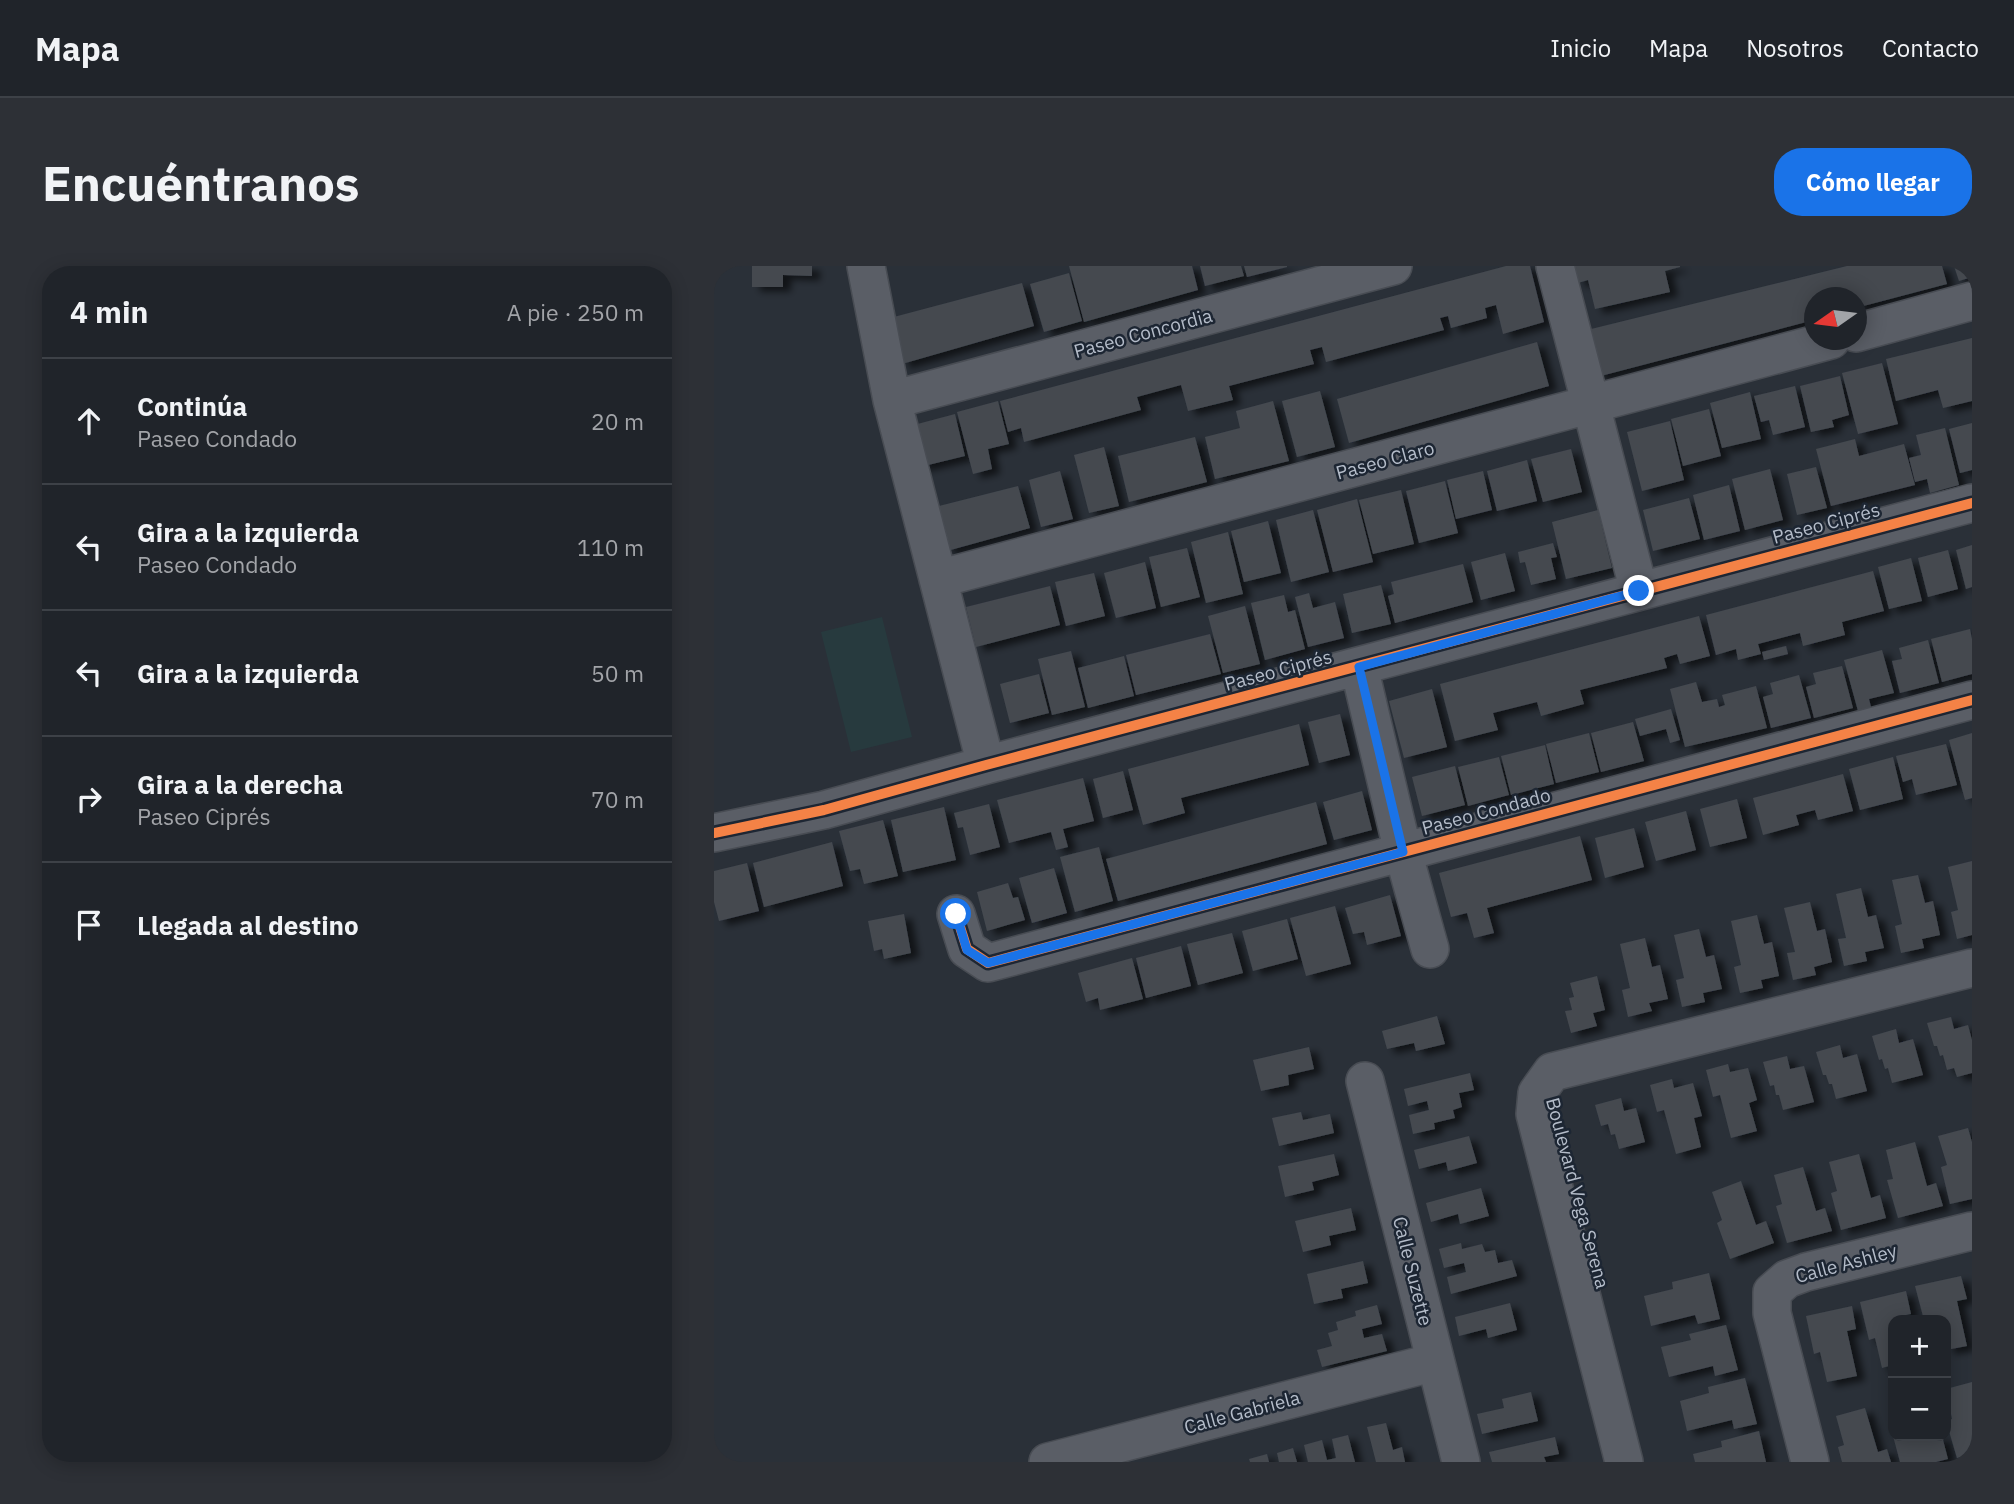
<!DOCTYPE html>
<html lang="es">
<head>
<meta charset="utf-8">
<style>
  body { margin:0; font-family:"IBM Plex Sans",sans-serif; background:#2d3036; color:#f1f3f6 }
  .controls { position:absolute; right:21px; bottom:21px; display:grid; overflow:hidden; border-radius:14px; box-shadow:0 4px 18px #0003 }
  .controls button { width:63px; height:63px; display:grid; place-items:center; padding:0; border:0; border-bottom:2px solid #3d4147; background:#20242a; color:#f1f3f6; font:35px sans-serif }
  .compass { position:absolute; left:1090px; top:21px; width:63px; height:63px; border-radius:50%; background:#20242a; box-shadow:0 4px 18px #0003; rotate:256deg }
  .stop { position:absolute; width:21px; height:21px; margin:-16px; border:5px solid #1a73e8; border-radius:50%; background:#fff }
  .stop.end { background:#1a73e8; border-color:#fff; box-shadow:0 2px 7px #0008 }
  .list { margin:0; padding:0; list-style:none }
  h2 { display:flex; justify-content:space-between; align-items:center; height:91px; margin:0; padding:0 28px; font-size:30px }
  h2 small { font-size:23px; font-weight:400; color:#a2a4a8 }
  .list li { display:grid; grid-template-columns:46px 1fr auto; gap:21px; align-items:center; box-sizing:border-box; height:126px; padding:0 28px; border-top:2px solid #3d4147 }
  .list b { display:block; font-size:26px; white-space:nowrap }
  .list p { margin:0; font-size:23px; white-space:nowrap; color:#a2a4a8 }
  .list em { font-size:23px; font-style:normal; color:#a2a4a8 }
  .icon { flex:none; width:38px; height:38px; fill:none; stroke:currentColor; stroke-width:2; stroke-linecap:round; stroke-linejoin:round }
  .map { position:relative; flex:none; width:1258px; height:1196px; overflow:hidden; border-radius:28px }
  header { display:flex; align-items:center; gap:42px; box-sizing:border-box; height:98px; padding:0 35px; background:#20242a; border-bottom:2px solid #3d4147 }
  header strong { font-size:33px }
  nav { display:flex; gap:38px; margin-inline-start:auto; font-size:24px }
  .intro { display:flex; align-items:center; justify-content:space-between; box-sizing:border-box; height:168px; padding:0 42px }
  h1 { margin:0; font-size:49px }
  .button { padding:18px 32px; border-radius:28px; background:#1a73e8; color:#fff; font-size:24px; font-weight:700 }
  main { display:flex; gap:42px; padding:0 42px }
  aside { flex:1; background:#20242a; border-radius:28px; box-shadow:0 4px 18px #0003 }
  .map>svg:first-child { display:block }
</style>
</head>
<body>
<header>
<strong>Mapa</strong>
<nav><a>Inicio</a><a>Mapa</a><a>Nosotros</a><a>Contacto</a></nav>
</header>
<div class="intro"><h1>Encuéntranos</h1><a class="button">Cómo llegar</a></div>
<main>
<aside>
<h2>4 min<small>A pie · 250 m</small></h2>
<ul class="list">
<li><svg class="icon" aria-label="ahead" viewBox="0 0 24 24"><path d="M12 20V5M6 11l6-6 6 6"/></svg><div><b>Continúa</b><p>Paseo Condado</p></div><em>20 m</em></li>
<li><svg class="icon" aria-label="left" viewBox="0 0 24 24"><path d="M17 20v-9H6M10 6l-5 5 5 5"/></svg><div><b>Gira a la izquierda</b><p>Paseo Condado</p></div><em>110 m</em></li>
<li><svg class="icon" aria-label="left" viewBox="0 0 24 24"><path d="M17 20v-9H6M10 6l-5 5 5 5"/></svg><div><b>Gira a la izquierda</b></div><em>50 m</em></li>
<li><svg class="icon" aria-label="right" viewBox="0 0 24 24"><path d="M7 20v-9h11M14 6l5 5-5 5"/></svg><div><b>Gira a la derecha</b><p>Paseo Ciprés</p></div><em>70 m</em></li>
<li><svg class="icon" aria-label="arrive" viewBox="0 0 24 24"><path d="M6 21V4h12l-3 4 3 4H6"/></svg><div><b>Llegada al destino</b></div></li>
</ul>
</aside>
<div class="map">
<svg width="1258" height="1196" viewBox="0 0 1258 1196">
  <defs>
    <filter id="shadow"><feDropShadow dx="8" dy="4.5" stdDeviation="3.5" flood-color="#0009"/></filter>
  </defs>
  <rect width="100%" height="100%" fill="#2a3038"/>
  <path fill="#273a3e" d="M168,351l30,120 -61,15 -30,-120z"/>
  <path fill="#444950" filter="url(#shadow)" d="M38,0h60v10l-29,-1v12h-31z
    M355,0h123l6,24 -114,32z
    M486,0h41l3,10 -39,10z
    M530,0h43v1l-40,10z
    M792,0h24l14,56 -41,12 -7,-29 -11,3 2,10 -36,10 -3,-12 -8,2 4,12 -118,32 -4,-15 -12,3 4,14 -85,22 4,14 -45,11 -7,-26 -44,12 4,13 -117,32 -3,-14 -13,4 -8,-31z
    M860,0h106v1l-15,4 5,21 -75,17 -7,-29 -10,3z
    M1133,0h95l5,18 -91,24v-10h-42v22l-217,57 -10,-47z
    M1240,0h18v11l-13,4z
    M355,7l13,48 -38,11 -14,-48z
    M308,17l12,43 -132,38 -12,-46z
    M1258,72v63l-29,7 -5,-18 -42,11 -10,-42z
    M823,76l12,44 -200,57 -12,-44z
    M1168,97l16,61 -40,10 -16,-61z
    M1126,110l9,39 -17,5 2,7 -23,5 -11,-46z
    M1081,120l10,41 -32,8 -4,-15 -8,2 -7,-26z
    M606,125l15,56 -38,10 -15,-56z
    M1036,126l11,47 -39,9 -12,-45z
    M284,135l11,43 -21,5 4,20 -19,5 -16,-62z
    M559,135l16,60 -74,18 -10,-42 35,-9 -4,-17z
    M995,143l12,47 -38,10 -12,-47z
    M241,148l10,42 -45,11 -10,-41z
    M956,155l14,59 -42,11 -15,-59z
    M1258,157v47l-12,3 -11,-44z
    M1231,162l14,57 -29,8 -3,-14 -12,3 -6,-24 12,-3 -5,-20z
    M481,171l12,45 -78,20 -11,-46z
    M1141,173l4,17 45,-12 11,41 -84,21 -15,-57z
    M390,181l15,59 -30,7 -15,-58z
    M857,183l11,43 -39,10 -12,-43z
    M813,194l10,41 -40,10 -10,-40z
    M1102,201l11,41 -30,7 -10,-41z
    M1056,203l13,51 -38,10 -13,-51z
    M346,205l13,48 -32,8 -12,-47z
    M769,205l9,39 -36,9 -9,-39z
    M731,215l13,52 -39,10 -13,-52z
    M1015,219l11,46 -36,9 -11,-45z
    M304,220l12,42 -83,23 -12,-44z
    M687,224l13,54 -41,10 -14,-54z
    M975,232l11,41 -47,12 -10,-41z
    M643,233l16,63 -40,10 -16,-62z
    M599,244l16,62 -38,10 -15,-62z
    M884,244l14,58 -46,11 -14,-57z
    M554,255l13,52 -37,9 -13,-51z
    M514,266l15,62 -37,9 -15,-61z
    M839,277l4,14 -6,1 5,21 -25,6 -6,-23 -5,1 -2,-11z
    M1258,279v42l-6,2 -10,-39z
    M473,282l13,49 -39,10 -12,-50z
    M1234,284l10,39 -30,8 -10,-39z
    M791,287l10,38 -34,9 -10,-38z
    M1197,292l11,43 -33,8 -11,-42z
    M431,296l11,46 -40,10 -12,-45z
    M749,298l10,38 -78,21 -7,-27 6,-2 -3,-12z
    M1159,305l11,40 -42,11 3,13 -42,11 -3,-13 -42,11 3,10 -23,6 -2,-11 -20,6 -10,-40z
    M380,307l11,43 -39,10 -11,-44z
    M667,319l10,39 -39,9 -9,-39z
    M336,320l10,39 -84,22 -10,-40z
    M595,327l4,15 22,-6 9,36 -36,9 -13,-50z
    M570,329l4,17 7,-2 10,39 -40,11 -14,-57z
    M531,340l15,58 -37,9 -15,-57z
    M985,350l11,40 -30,8 -3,-10 -13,4 3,10 -87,22 4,14 -43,12 -4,-14 -44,11 5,17 -43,11 -15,-57z
    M1256,363l2,10v35l-30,8 -11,-43z
    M496,368l11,40 -85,21 -10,-40z
    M1214,374l11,43 -39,10 -8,-32 10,-2 -3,-11z
    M1072,380l2,8 -24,6 -2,-8z
    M1168,384l12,43 -25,6 2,8 -13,4 -14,-51z
    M357,385l14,56 -33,8 -14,-56z
    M410,390l10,40 -46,12 -10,-40z
    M1128,400l11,42 -39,10 -8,-31 10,-3 -3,-11z
    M325,408l10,39 -39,10 -10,-39z
    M1085,409l12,43 -40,10 -8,-31 10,-3 -3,-11z
    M982,416l6,20 15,-3 2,8 6,-2 -3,-10 34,-9 11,42 -82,19 -15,-58z
    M718,423l15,58 -43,11 -15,-57z
    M957,443l9,31 -10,3 -4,-14 -26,7 -5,-17z
    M626,448l10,41 -31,8 -11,-41z
    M919,456l11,39 -43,11 -10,-39z
    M585,458l10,41 -128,33 4,15 -42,12 -15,-56z
    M875,467l10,39 -43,11 -10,-39z
    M1258,467v65l-7,2 -16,-60z
    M1232,478l11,41 -41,10 -4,-16 -9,3 -7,-26z
    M831,479l9,39 -43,11 -10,-39z
    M785,491l10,38 -41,11 -10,-39z
    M1179,491l10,42 -43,11 -11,-41z
    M741,500l10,39 -43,11 -10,-39z
    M409,505l10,39 -30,8 -10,-39z
    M1129,508l10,37 -35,9 -3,-10 -19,5 3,10 -36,10 -10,-37z
    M369,512l11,43 -31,8 5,18 -12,3 -5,-18 -42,11 -12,-43z
    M648,525l10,39 -38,10 -11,-38z
    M1023,533l10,39 -37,9 -10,-38z
    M602,536l11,42 -209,57 -12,-42z
    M275,538l11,43 -30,8 -7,-28 -5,1 -4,-15z
    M230,541l12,53 -53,12 -12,-52z
    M972,545l10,39 -40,11 -11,-39z
    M169,554l15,56 -34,8 -4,-15 -10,2 -11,-40z
    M920,562l10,39 -39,11 -10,-40z
    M866,570l12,44 -105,28 7,25 -20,5 -7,-25 -16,4 -12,-44z
    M118,576l11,44 -79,21 -11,-44z
    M385,581l14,54 -38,11 -15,-55z
    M1258,595v74l-15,4 -6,-27 7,-2 -10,-43z
    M33,597l12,48 -40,10 -5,-19v-31z
    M340,602l13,45 -35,10 -13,-45z
    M1204,609l7,28 8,-2 7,34 -18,4 2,9 -23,5 -6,-27 7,-2 -10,-44z
    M294,617l5,15 5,-1 7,23 -38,11 -10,-39z
    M1147,622l7,29 8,-2 8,33 -19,4 2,9 -23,5 -6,-27 8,-1 -10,-44z
    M676,629l11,41 -34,9 -3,-13 -11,2 -8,-26z
    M1096,636l7,29 8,-2 7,33 -18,5 2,8 -23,5 -6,-27 8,-1 -11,-44z
    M621,640l16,58 -45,12 -16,-58z
    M190,648l7,39 -27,6 -2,-10 -8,2 -6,-30z
    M1043,649l7,29 8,-2 7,34 -18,4 2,8 -23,5 -6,-26 7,-2 -10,-44z
    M573,653l11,40 -45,12 -11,-40z
    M985,663l7,28 8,-2 8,34 -19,4 2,9 -23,5 -6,-27 8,-2 -10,-43z
    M518,667l11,40 -45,12 -11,-41z
    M931,672l7,29 8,-2 8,34 -19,4 3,8 -24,6 -6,-27 8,-2 -10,-44z
    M467,680l10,40 -45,12 -10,-40z
    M418,692l11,41 -43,11 -2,-12 -12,4 -8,-29z
    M883,710l8,34 -12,3 4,13 -26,7 -6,-22 7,-1 -3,-12 5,-1 -4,-14z
    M723,750l8,28 -29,7 -2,-8 -27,6 -5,-18z
    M1237,751l3,12 14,-4 4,15v33l-15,4 -3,-9 -7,2 -4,-15 -3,1 -3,-10h-3l-7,-23z
    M1182,763l3,14 14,-4 10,36 -31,8 -4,-15 -3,1 -3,-10 -3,1 -7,-24z
    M1126,779l3,13 14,-4 10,37 -31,8 -4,-15h-3l-3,-9h-3l-7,-23z
    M595,781l5,22 -26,6 1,10 -28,6 -8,-31z
    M1073,790l3,13 14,-3 10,36 -31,8 -4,-15h-3l-2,-10 -4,1 -7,-24z
    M1014,798l2,8 18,-4 9,32 -8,3 8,28 -26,7 -11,-43 -7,2 -7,-27z
    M756,807l4,17 -15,3 3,14 -9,3 2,8 -21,5 1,6 -22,5 -4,-19 20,-5 -2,-9 -19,5 -4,-17z
    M958,813l2,9 19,-5 9,33 -8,2 7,29 -25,7 -12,-44 -7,2 -7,-27z
    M907,832l3,13 12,-3 9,34 -26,7 -4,-15 -4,1 -3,-11 -7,2 -6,-21z
    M587,846l2,8 27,-6 4,19 -55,13 -7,-28z
    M1254,862l4,14v57l-22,5 -9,-37 6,-2 -9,-29z
    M755,870l8,27 -29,8 -2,-9 -27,7 -5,-19z
    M1201,876l12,44 9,-3 7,23 -45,12 -11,-38 6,-1 -7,-29z
    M620,888l5,21 -27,7 2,8 -29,7 -7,-31z
    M1145,888l12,44 9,-3 6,23 -45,12 -10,-37 6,-2 -8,-29z
    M1089,901l13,44 9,-3 7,23 -45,12 -11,-37 6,-2 -8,-29z
    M1027,915l15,44 10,-4 8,22 -44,16 -13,-36 5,-3 -10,-28z
    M767,922l8,28 -29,8 -2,-10 -27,8 -5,-19z
    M637,942l5,22 -27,6 2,9 -28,7 -8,-31z
    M747,977l1,6 20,-5 3,8 10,-2 3,13 14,-3 5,16 -66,18 -4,-17 19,-5 -2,-9 -20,5 -5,-19z
    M649,995l5,22 -27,6 2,9 -29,6 -7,-30z
    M995,1007l11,46 -22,5 -3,-9 -44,11 -7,-30 29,-7 -1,-7z
    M1247,1010l6,23 -10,2 10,45 -21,4v-30h-22l-9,-34z
    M1192,1025l5,23 -10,2 1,4h-9v45l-11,3 -7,-30 -6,2 -9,-38z
    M796,1037l7,27 -29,8 -2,-9 -27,7 -4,-19z
    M663,1039l5,19 -20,5 2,9 18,-4 5,17 -65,16 -5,-17 15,-4 -4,-13 10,-3 -2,-8 20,-6 -1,-5z
    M1138,1040l4,23 -9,2 10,45 -30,6 -7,-30 -6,2 -8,-38z
    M1012,1059l12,45 -23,6 -2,-10 -44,11 -8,-30 30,-7 -2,-6z
    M1031,1112l12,46 -23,5 -2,-9 -45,11 -7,-30 29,-8 -1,-6z
    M1258,1116v72l-15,4 -11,-37 6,-2 -6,-30z
    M817,1126l7,29 -56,13 -5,-20 27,-6 -2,-9z
    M1151,1142l13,44 9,-3 4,13h-49l-4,-15 6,-2 -8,-29z
    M672,1157l7,27 9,-3 3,15h-29l-9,-35z
    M1045,1165l7,31h-71l-2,-8 29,-7 -1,-6z
    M634,1169l7,27h-47l-4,-17 18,-5 5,20 9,-2 -4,-19z
    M1179,1170h39l1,3 9,-3 6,23 -12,3h-36z
    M841,1171l4,17 -15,3 2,5h-54l-3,-10z
    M579,1182l4,14h-18l-2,-9z
    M553,1188l2,8h-19l-1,-3z"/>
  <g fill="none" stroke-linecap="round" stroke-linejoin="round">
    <g stroke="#484c53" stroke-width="40">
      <path id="minor" d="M152,0l26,134 94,365
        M841,0l84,325
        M1142,67l116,-32
        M178,134l501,-134
        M224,313l893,-239
        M645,401l44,185 27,97
        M0,567l110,-23 162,-45 986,-262
        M242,648l11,35 21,14 984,-263
        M838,806l420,-104
        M838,806l-15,21 -2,21 89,348
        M651,815l96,381
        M334,1196l387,-100
        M1096,1196l-38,-149v-21l15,-13 19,-7 166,-41"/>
    </g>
    <use href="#minor" stroke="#5a5e66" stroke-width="37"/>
    <g stroke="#1d2633" stroke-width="15">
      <path id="cycleway" d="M0,567l110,-23 162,-45 986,-262
        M242,648l11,35 21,14 984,-263"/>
    </g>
    <use href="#cycleway" stroke="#f48246" stroke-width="10"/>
  </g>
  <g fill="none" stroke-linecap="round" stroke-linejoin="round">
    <path stroke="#1a73e8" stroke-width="9" d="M242,648l11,36 21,13 415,-111 -44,-185 280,-76"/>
  </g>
  <g text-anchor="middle" stroke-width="5" stroke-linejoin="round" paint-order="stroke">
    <g font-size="19" fill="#b4bcc9" stroke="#1d2633">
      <text transform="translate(429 67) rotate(-15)" y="7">Paseo Concordia</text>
      <text transform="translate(671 194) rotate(-15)" y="7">Paseo Claro</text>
      <text transform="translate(1112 257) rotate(-15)" y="7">Paseo Ciprés</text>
      <text transform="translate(564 404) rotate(-15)" y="7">Paseo Ciprés</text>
      <text transform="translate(772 545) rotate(-15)" y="7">Paseo Condado</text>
      <text transform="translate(864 927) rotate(75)" y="7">Boulevard Vega Serena</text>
      <text transform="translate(1132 997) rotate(-15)" y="7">Calle Ashley</text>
      <text transform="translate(699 1005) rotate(76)" y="7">Calle Suzette</text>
      <text transform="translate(528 1146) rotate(-15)" y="7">Calle Gabriela</text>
    </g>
  </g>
</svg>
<div class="controls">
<button>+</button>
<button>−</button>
</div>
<svg class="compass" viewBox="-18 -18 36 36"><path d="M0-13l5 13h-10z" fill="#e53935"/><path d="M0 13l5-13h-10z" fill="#a2a4a8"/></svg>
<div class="stop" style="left:242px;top:648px"></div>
<div class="stop end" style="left:925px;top:325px"></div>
</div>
</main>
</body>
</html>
